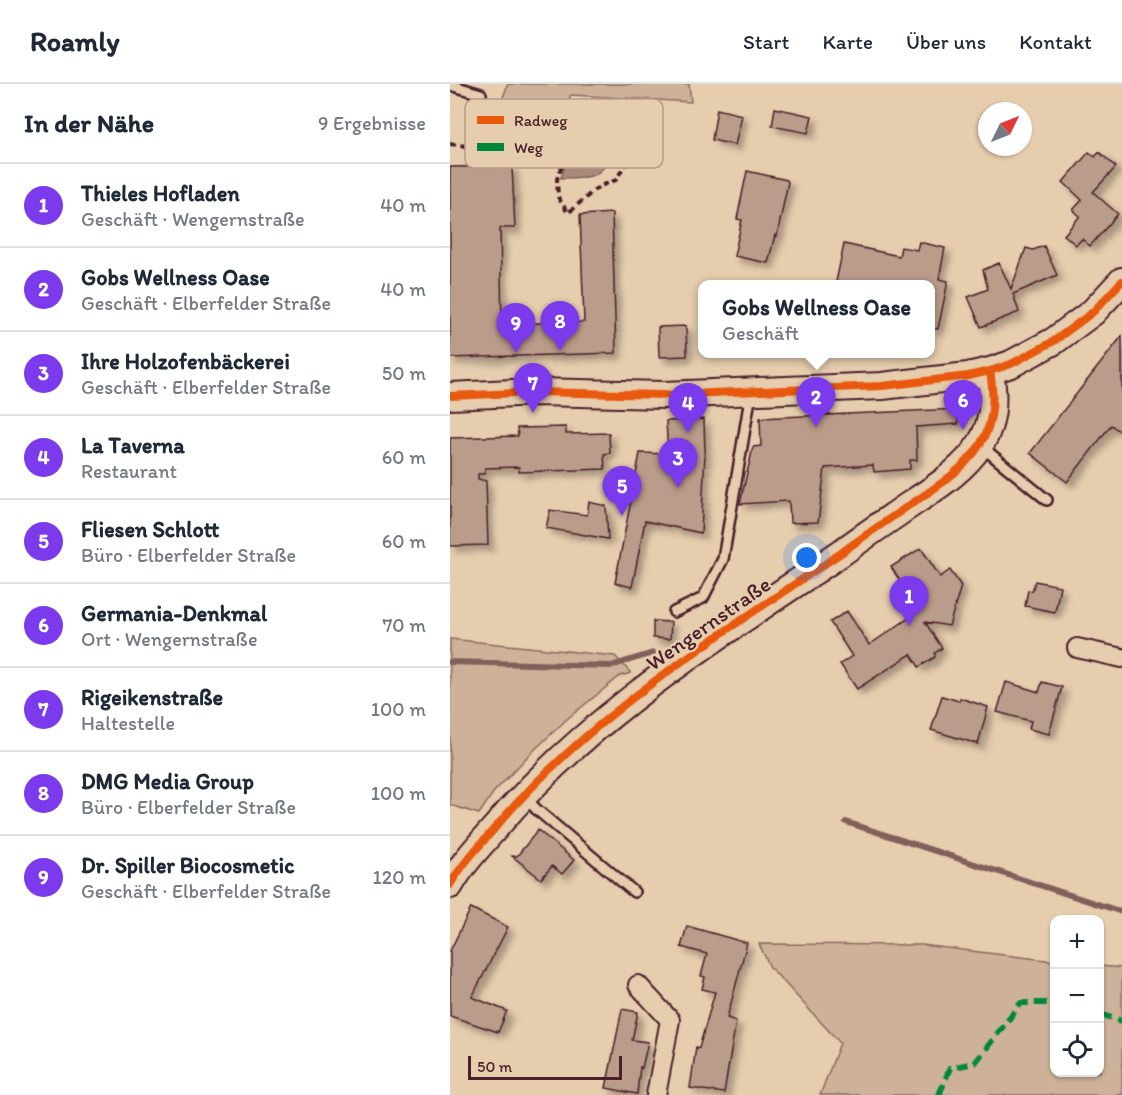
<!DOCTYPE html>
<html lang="de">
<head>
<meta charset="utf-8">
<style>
  body { margin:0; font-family:Itim,sans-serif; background:#f6f6f7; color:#1f2937 }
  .controls { position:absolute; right:18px; bottom:18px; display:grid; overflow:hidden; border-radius:12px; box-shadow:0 2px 4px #0004 }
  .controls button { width:54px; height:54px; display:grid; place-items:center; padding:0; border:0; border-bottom:2px solid #e0e1e3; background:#fff; color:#1f2937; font:30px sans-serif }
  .compass { position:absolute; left:528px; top:18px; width:54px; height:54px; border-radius:50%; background:#fff; box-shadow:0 2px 4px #0004; rotate:47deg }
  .scale { position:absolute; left:18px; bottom:15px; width:154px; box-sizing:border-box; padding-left:6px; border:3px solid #4a1f2b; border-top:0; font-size:16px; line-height:21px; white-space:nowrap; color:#4a1f2b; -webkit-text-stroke:4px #e6cdae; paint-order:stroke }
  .you { position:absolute; left:357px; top:474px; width:21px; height:21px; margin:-15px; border:4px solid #fff; border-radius:50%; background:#1a73e8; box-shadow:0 0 0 9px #1a73e833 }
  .badge { display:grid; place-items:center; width:39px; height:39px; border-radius:50%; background:#7c3aed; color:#fff; font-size:20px; font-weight:700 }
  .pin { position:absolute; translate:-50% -50px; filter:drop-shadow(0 2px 3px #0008) }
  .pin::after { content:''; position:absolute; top:32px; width:21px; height:18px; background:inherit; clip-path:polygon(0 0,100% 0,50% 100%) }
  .popup { position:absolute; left:248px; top:196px; width:237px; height:78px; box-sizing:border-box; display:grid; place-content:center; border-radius:12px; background:#fff; filter:drop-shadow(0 2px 4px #0005); font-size:20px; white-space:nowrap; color:#747a83 }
  .popup b { font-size:22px; color:#1f2937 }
  .popup::after { content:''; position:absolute; left:50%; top:100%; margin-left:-12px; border:12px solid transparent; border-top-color:#fff }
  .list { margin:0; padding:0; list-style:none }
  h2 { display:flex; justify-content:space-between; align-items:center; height:78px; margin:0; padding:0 24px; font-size:26px }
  h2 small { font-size:20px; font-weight:400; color:#747a83 }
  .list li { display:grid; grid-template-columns:39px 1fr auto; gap:18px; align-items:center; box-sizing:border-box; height:84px; padding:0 24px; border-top:2px solid #e0e1e3 }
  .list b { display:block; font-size:22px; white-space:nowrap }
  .list p { margin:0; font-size:20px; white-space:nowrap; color:#747a83 }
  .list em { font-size:20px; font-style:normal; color:#747a83 }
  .icon { flex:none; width:33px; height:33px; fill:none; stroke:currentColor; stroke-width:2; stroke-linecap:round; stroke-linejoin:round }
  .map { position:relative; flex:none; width:672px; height:1011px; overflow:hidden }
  header { display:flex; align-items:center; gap:36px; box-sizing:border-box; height:84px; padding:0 30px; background:#fff; border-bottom:2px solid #e0e1e3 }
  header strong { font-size:28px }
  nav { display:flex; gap:33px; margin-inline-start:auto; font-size:21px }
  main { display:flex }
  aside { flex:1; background:#fff }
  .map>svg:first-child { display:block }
</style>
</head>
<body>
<header>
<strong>Roamly</strong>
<nav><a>Start</a><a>Karte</a><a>Über uns</a><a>Kontakt</a></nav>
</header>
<main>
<aside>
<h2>In der Nähe<small>9 Ergebnisse</small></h2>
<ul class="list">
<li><span class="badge">1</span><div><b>Thieles Hofladen</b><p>Geschäft · Wengernstraße</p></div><em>40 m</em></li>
<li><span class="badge">2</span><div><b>Gobs Wellness Oase</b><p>Geschäft · Elberfelder Straße</p></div><em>40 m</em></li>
<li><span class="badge">3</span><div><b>Ihre Holzofenbäckerei</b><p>Geschäft · Elberfelder Straße</p></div><em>50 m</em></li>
<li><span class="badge">4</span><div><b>La Taverna</b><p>Restaurant</p></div><em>60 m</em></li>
<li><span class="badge">5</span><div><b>Fliesen Schlott</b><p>Büro · Elberfelder Straße</p></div><em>60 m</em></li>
<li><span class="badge">6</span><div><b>Germania-Denkmal</b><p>Ort · Wengernstraße</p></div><em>70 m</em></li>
<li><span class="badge">7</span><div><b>Rigeikenstraße</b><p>Haltestelle</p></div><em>100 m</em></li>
<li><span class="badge">8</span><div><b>DMG Media Group</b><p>Büro · Elberfelder Straße</p></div><em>100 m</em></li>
<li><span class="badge">9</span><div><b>Dr. Spiller Biocosmetic</b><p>Geschäft · Elberfelder Straße</p></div><em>120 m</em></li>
</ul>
</aside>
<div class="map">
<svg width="672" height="1011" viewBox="0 0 672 1011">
  <defs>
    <filter id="shadow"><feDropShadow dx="5.5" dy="5.5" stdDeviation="3" flood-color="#0004"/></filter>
  </defs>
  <rect width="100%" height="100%" fill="#e6cdae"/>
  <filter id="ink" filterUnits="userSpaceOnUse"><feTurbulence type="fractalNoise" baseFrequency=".0167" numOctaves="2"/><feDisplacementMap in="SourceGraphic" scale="12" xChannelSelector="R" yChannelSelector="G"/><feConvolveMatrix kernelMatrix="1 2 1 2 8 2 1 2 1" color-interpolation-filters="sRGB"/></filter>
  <g filter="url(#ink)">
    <path fill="#cdb199" stroke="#8c6862" stroke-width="1.5" d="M58,0h181l2,18 -120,-7 -28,54 -54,-15z
      M0,555l165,17 16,17 -11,3 -53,43 -38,36 -36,38 -14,21 -29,-9z
      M309,860l163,1 132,16v111h46v-106l22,2v127h-302l20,-52 -70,-76z"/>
    <path fill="#a8897a" stroke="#825f5a" stroke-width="1.5" d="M124,51c9,0 20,-2 29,3 17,9 4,31 -9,37 -10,4 -23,2 -33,3z"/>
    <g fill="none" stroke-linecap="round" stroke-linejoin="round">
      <path stroke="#825f5a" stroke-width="6" d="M0,578l161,4 42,-13
        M396,738l276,90"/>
    </g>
    <path fill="#ba9c8a" stroke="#4a1f2b" stroke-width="1.5" filter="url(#shadow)" d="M325,24l37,8 -4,17 -36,-7z
      M267,25l25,6 -7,30 -23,-5z
      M639,68l6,5 4,-5 17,15 -23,25 25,22 -28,32 -8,-7 -6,6 -12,-10 16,-19 -7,-6 9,-10 -19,-18z
      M62,82l3,62h-15l2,96 82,-2 -4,-107 32,-2 4,140 -166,5v-191z
      M297,87l40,9 1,2 -11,54 -2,-1 -7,28 -34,-7 8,-36 -5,-1z
      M469,158l26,6 -6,31 9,2 -10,48 -8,-1v-43h-84l-10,-3 8,-38 55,12 2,-9 16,3z
      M594,162l13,29 -44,19 6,18 -38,15 -13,-30 20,-8 -5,-19 16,-7 12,26 15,-41 7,2z
      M236,242l1,30 -28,1 -1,-30z
      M672,252v97l-11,-8 -44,57 -37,-29z
      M507,325l1,15 -42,3 1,33h-7v9l-36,3 -1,-7 -48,3 -7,54 -28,1 -1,-22 -49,3 13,-57 8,-1 -1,-28z
      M254,335l1,34 -4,80 -56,-12 -13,66 -17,-4 25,-130 28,1 -2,-33z
      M116,343v7l43,-1 1,20 -6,1 1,15 -86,3v-5l-34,1v6h-7v5l8,2 2,64 -38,1v-108l68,-2 -1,-8z
      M139,418l17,4 2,33 -62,-11 4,-18 37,5z
      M471,464l19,29 10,-7 11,16 -12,40 -24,-4 17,26 -7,5v4l-16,10 -8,-13 -54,35 -17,-25 12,-8 -22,-34 17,-11 22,34 50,-34 -28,-44z
      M585,497l25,5 -5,26 -30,-6 3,-16 4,1z
      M203,537l18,1 -1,17 -17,-1z
      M556,598l33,10 3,-10 20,5 -13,47 -20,-5 2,-8 -34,-9z
      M492,612l17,5 1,-3 28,9 -10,37 -47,-14z
      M88,746l36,30 -12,14 -10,-8 -11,13 -29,-23h5z
      M21,824l37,19 -36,70 35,14 -9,21 -48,-16v-65z
      M237,842l60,17 -20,75 9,3 -12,72 -34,-5 6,-41 3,1 16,-56 -13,-3 3,-12 -4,-1 6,-22 -26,-7z
      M172,925l16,3 -6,28 16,2 -6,26 -2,-1 -3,27 -31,-6z"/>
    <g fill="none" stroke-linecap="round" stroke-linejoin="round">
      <g stroke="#4a1f2b" stroke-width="14">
        <path id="service" d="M0,1l31,9
          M532,363l65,53
          M224,528l29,-14 20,-39 28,-166
          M75,713l11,12 98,83"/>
      </g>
      <g stroke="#4a1f2b" stroke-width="22">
        <path id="minor" d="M627,564l45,10
          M188,901l32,35 -14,75"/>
      </g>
      <g stroke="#4a1f2b" stroke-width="30">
        <path id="secondary" d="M0,312l86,-4 128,3 218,-9 86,-10 22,-5 21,-7 43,-23 39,-29 29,-31
          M0,801c12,-21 29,-39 45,-57 95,-114 224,-192 346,-275 23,-17 47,-33 70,-49 23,-15 46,-30 63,-51 20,-24 21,-52 16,-82"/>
      </g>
      <path stroke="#4a1f2b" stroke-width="4" stroke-dasharray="6 4.5" stroke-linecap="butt" d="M0,60l80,10 16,-9 11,-22 17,-14 34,-3 19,25 3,25 -14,24 -18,7 -30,26 -10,-16 -1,-18 17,-45 12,-10 31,-7"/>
      <use href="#service" stroke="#e6cdae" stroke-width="9"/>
      <use href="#minor" stroke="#e6cdae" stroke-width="18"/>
      <use href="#secondary" stroke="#e6cdae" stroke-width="26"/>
      <path stroke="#00873e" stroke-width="6" stroke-dasharray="12 6" stroke-linecap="butt" d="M650,930l22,7
        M489,1011l11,-27 25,-5 46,-60h33"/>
      <g stroke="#e6cdae" stroke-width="11">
        <path id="cycleway" d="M0,312l86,-4 128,3 218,-9 86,-10 22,-5 21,-7 43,-23 39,-29 29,-31
          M0,801c12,-21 29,-39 45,-57 95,-114 224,-192 346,-275 23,-17 47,-33 70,-49 23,-15 46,-30 63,-51 20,-24 21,-52 16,-82"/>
      </g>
      <use href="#cycleway" stroke="#e8590c" stroke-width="8"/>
    </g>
  </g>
  <g text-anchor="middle" stroke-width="4.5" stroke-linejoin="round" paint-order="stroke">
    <g font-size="22" fill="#4a1f2b" stroke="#e6cdae">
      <text transform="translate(258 539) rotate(-35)" y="8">Wengernstraße</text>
    </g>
  </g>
  <rect x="15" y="15" width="198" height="69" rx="9" fill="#e6cdae" stroke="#b79987" stroke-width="1.5"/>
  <rect x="27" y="32" width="27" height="8" fill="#e8590c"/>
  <rect x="27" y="59" width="27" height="8" fill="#00873e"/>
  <g font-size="16" fill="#4a1f2b">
    <text x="64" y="42">Radweg</text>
    <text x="64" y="69">Weg</text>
  </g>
</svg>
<div class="controls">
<button>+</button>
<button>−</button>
<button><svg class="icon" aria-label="locate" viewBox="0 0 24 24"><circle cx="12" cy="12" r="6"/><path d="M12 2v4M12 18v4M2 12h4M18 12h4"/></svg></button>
</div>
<svg class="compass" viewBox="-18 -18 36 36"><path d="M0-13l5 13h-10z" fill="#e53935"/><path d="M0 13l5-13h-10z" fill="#747a83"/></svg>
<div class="scale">50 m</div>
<div class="you"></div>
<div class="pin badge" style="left:459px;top:542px">1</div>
<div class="pin badge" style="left:366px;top:343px">2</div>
<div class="popup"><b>Gobs Wellness Oase</b>Geschäft</div>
<div class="pin badge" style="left:228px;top:404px">3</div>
<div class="pin badge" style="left:238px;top:349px">4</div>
<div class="pin badge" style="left:172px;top:432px">5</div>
<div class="pin badge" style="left:513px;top:346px">6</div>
<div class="pin badge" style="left:83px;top:329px">7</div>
<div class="pin badge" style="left:110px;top:267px">8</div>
<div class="pin badge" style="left:66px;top:269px">9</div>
</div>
</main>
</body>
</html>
